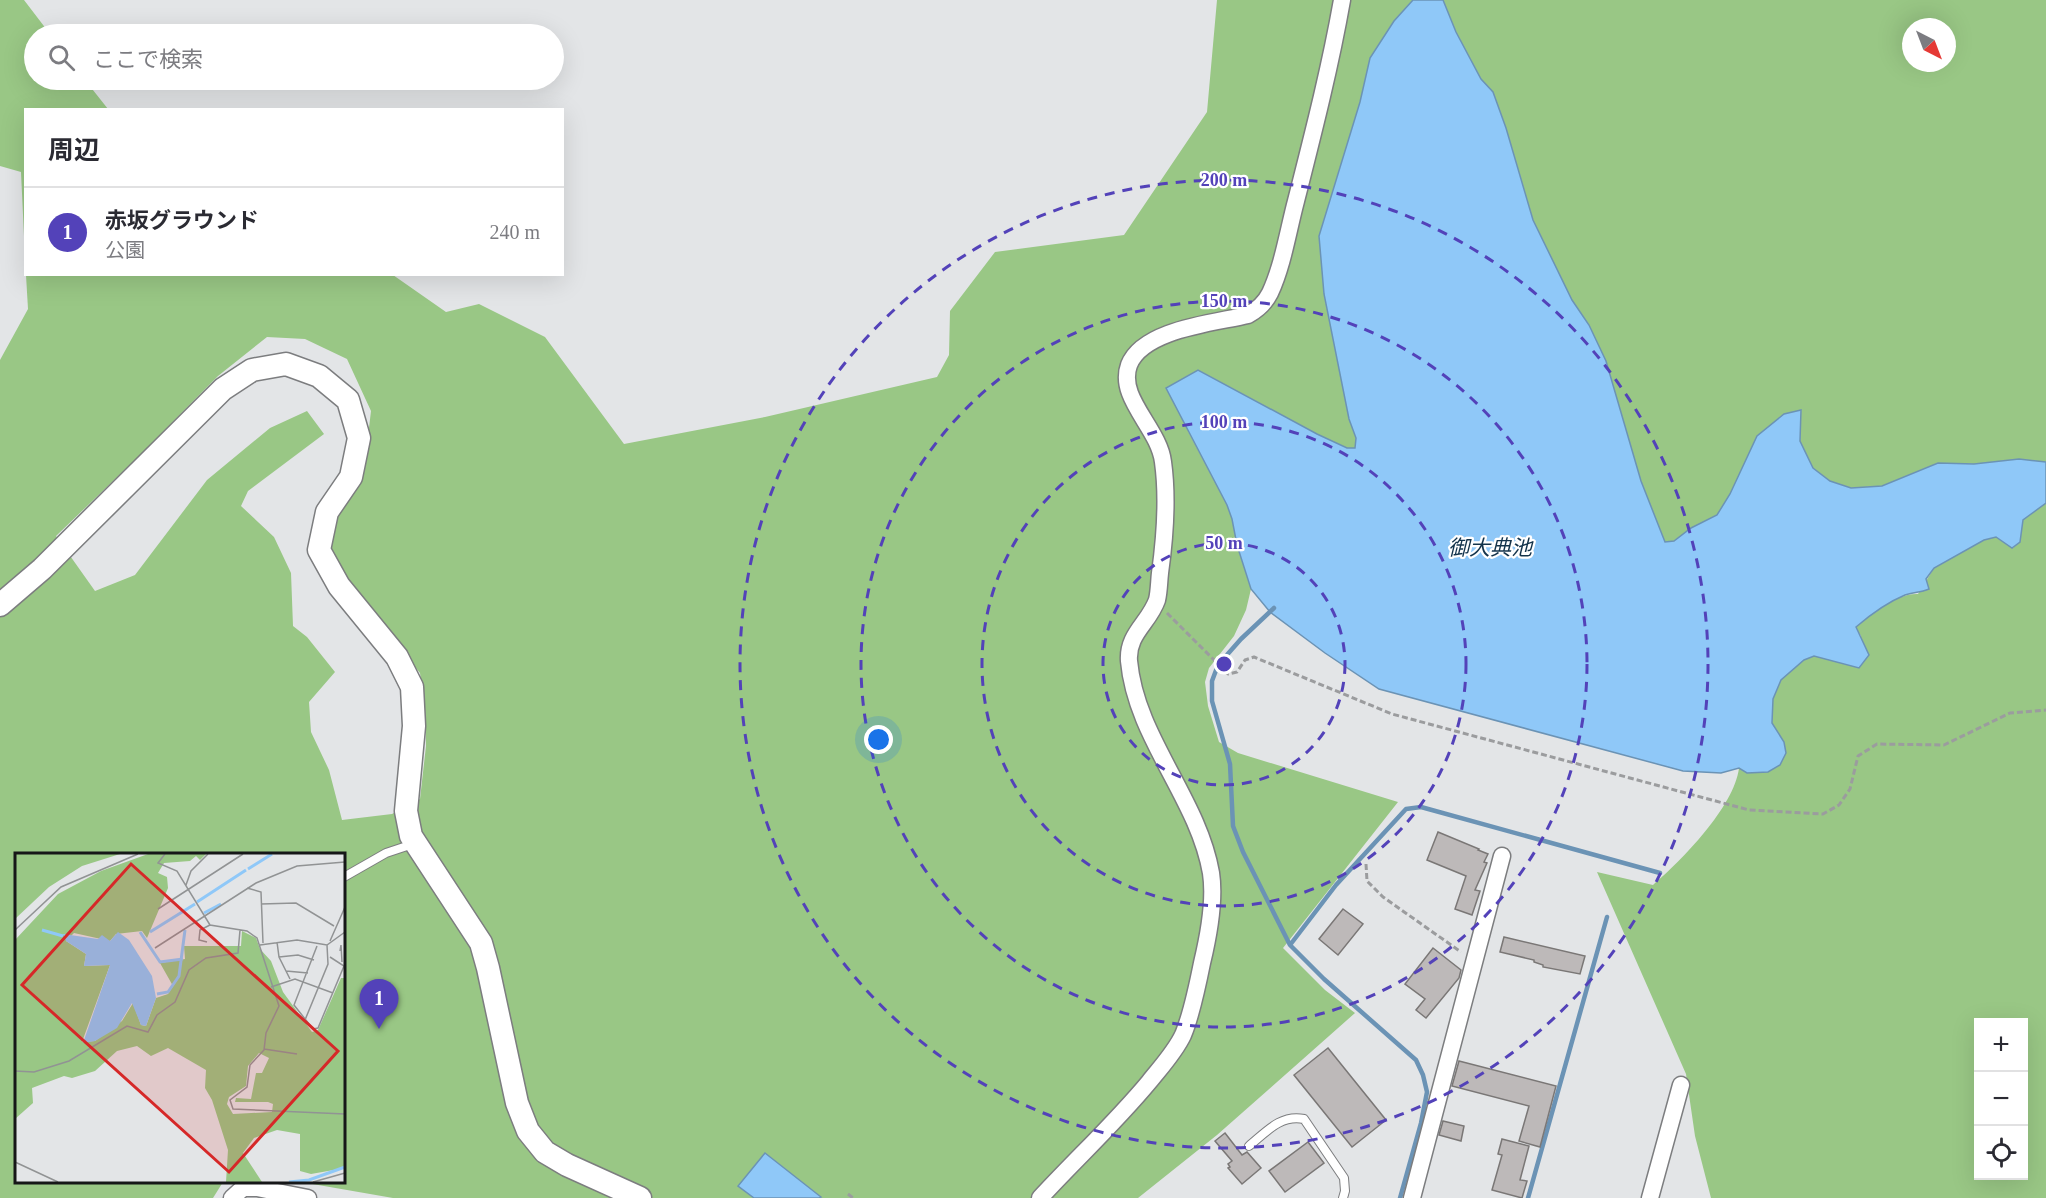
<!DOCTYPE html>
<html lang="ja">
<head>
<meta charset="utf-8">
<style>
  body { margin:0; font-family:"Times New Roman","Noto Sans JP",serif; background:#f7f7f7; color:#2b2b33 }
  .controls { position:absolute; right:18px; bottom:18px; display:grid; overflow:hidden; border-radius:0px; box-shadow:0 6px 24px #0002 }
  .controls button { width:54px; height:54px; display:grid; place-items:center; padding:0; border:0; border-bottom:2px solid #e1e1e2; background:#fff; color:#2b2b33; font:30px sans-serif }
  .compass { position:absolute; left:1902px; top:18px; width:54px; height:54px; border-radius:50%; background:#fff; box-shadow:0 6px 24px #0002; rotate:138deg }
  .you { position:absolute; left:879px; top:740px; width:21px; height:21px; margin:-15px; border:4px solid #fff; border-radius:50%; background:#1a73e8; box-shadow:0 0 0 9px #1a73e833 }
  .badge { display:grid; place-items:center; width:39px; height:39px; border-radius:50%; background:#5342b9; color:#fff; font-size:20px; font-weight:700 }
  .pin { position:absolute; translate:-50% -50px; filter:drop-shadow(0 2px 3px #0008) }
  .pin::after { content:''; position:absolute; top:32px; width:21px; height:18px; background:inherit; clip-path:polygon(0 0,100% 0,50% 100%) }
  .list { margin:0; padding:0; list-style:none }
  h2 { display:flex; justify-content:space-between; align-items:center; height:78px; margin:0; padding:0 24px; font-size:26px }
  h2 small { font-size:20px; font-weight:400; color:#7c7c81 }
  .list li { display:grid; grid-template-columns:39px 1fr auto; gap:18px; align-items:center; box-sizing:border-box; height:90px; padding:0 24px; border-top:2px solid #e1e1e2 }
  .list b { display:block; font-size:22px; white-space:nowrap }
  .list p { margin:0; font-size:20px; white-space:nowrap; color:#7c7c81 }
  .list em { font-size:20px; font-style:normal; color:#7c7c81 }
  .icon { flex:none; width:33px; height:33px; fill:none; stroke:currentColor; stroke-width:2; stroke-linecap:round; stroke-linejoin:round }
  .map { position:relative; flex:none; width:2046px; height:1198px; overflow:hidden }
  .search { position:absolute; background:#fff; box-shadow:0 6px 24px #0002; left:24px; top:24px; width:540px; height:66px; display:flex; align-items:center; gap:15px; box-sizing:border-box; padding:0 21px; border-radius:33px; color:#7c7c81; font-size:22px }
  .panel { position:absolute; background:#fff; box-shadow:0 6px 24px #0002; left:24px; top:108px; width:540px; height:168px; border-radius:0px }
  .map>svg:first-child { display:block }
</style>
</head>
<body>
<div class="map">
<svg width="2046" height="1198" viewBox="0 0 2046 1198">
  <rect width="100%" height="100%" fill="#e3e5e7"/>
  <path fill="#99c785" fill-rule="evenodd" d="M0,0h24l26,34h-16v46h51l23,29 -82,1 -1,147 -4,-85 -21,-6z
    M1217,0h196l-19,21 -24,37 -10,44 -41,134 30,183 7,19 -1,11 -8,-1 -30,-14 -119,-64 -10,61 39,74 5,14 5,26 14,44 -5,21 -12,26 -25,32 -4,14 3,24 11,36 19,11 160,49 -115,146 42,42 30,23 -138,122 -79,63h-745l-92,-16h43v-328h-328v328h207l-10,16h-213v-838l28,-51 -2,-34h367l53,37 33,-8 66,33 79,107 141,-27 172,-40 12,-22 1,-44 45,-59 129,-17 83,-123zM267,337l38,2 42,20 24,52 -5,42 -32,66 -4,30 21,39 69,85 5,35 1,38 -6,53 -28,15 -50,6 -13,-50 -18,-38 -2,-30 26,-30 -28,-35 -14,-11 -2,-53 -17,-36 -33,-31 7,-15 76,-57 -17,-23 -37,17 -63,52 -72,95 -40,16 -39,-55 83,-80 79,-80z
    M1443,0h603v462l-27,-3 -45,5 -36,-1 -56,23 -31,2 -21,-7 -17,-13 -13,-27 1,-31 -17,4 -67,101 -26,13 -17,13 -9,1 -24,-61 -52,-156 -17,-25 -39,-80 -27,-92 -13,-36 -12,-13 -25,-47zM1911,27h36v36h-36z
    M2046,503v695h-335l-16,-62 -9,-62 -89,-202 56,13c29,-25 81,-78 86,-117 14,8 28,5 41,-3l4,-23 -12,-19 1,-24 8,-19 23,-20 57,-24 -6,-9c17,-14 42,-34 63,-33l16,-26 50,-28 12,-3 17,11 7,-6 3,-23zM1978,1022h46v154h-46z"/>
  <path fill="#8fc8f8" stroke="#6b93b5" stroke-width="1.5" d="M1413,0h30l13,32 25,47 12,13 13,36 27,92 39,80 17,25 17,36 35,120 24,61 9,-1 17,-13 26,-13 13,-21 27,-58 27,-22 17,-4 -1,31 13,27 17,13 21,7 31,-2 56,-23 36,1 45,-5 27,3v41l-23,17 -3,22 -8,6 -16,-11 -12,3 -50,28 -8,11 3,10c-9,4 -16,3 -24,6 -17,7 -35,20 -49,32l13,28 -10,13 -45,-12 -10,4 -23,20 -8,19 -1,24 12,19 2,11 -6,12 -12,7 -21,1 -8,-5 -18,5 -38,-2 -304,-82 -54,-36 -55,-41 -19,-23 -14,-44 -5,-26 -5,-14 -61,-117 32,-18 119,64 30,14h8l1,-10 -7,-19 -25,-125 -5,-58 41,-134 10,-44 24,-37z
    M765,1153l56,44 -2,1h-65l-16,-12z"/>
  <g fill="none" stroke-linecap="round" stroke-linejoin="round">
    <path stroke="#6b93b5" stroke-width="4.5" d="M1274,608l-33,31 -23,26 -6,16v20l18,63 3,62 10,26 47,93 34,34 92,81 7,15 4,17 -6,31 -21,75
      M1290,945l46,-60 70,-76 15,-2 239,66
      M1528,1198l79,-281"/>
  </g>
  <path fill="#bdb9b9" stroke="#7a7776" stroke-width="1.5" d="M1438,832l41,17 -1,1 10,4 -4,8 3,1 -12,27 5,1 -8,24 -17,-6 11,-33 -39,-16z
    M1343,909l20,15 -25,31 -19,-16z
    M1504,937l81,19 -5,18 -37,-7v-2l-9,-3v-2l-34,-8z
    M1433,948l28,22 -2,8 -33,40 -10,-8 9,-11 -20,-15z
    M1328,1048l58,72 -34,27 -58,-72z
    M1459,1061l97,25 -16,61 -21,-6 10,-35 -77,-20z
    M1443,1121l21,5 -3,15 -22,-6z
    M1225,1133l17,22 5,-3 14,16 -19,16 -14,-16 2,-1 -2,-3 4,-3 -17,-20z
    M1502,1139l27,7 -9,34 7,1 -5,17 -30,-8 10,-35 -4,-1z
    M1308,1142l16,21 -39,29 -16,-21z"/>
  <g fill="none" stroke-linecap="round" stroke-linejoin="round">
    <g stroke="#7c7d7f" stroke-width="10">
      <path id="lane" d="M344,877l42,-24 27,-9
        M1249,1146c17,-14 32,-32 55,-27l40,59 1,13 -2,7"/>
    </g>
    <g stroke="#7c7d7f" stroke-width="19">
      <path id="street" d="M232,1198l11,-10h14l51,10
        M1040,1198c36,-39 75,-75 109,-116 12,-15 26,-30 34,-47 8,-19 15,-52 19,-72 6,-25 13,-64 9,-90 -13,-75 -75,-135 -82,-212 -2,-27 20,-38 28,-61 2,-8 2,-18 3,-27 5,-36 8,-75 3,-111 -4,-34 -46,-64 -34,-97 14,-36 86,-42 119,-50 9,-5 17,-12 22,-22 13,-28 18,-62 26,-92 17,-67 34,-133 46,-201
        M1412,1198l90,-342
        M1650,1198l31,-113"/>
    </g>
    <g stroke="#7c7d7f" stroke-width="25">
      <path id="secondary" d="M0,605l42,-36 181,-180 29,-19 34,-6 33,12 29,24 11,38 -8,39 -24,35 -8,38 20,36 58,71 15,30 2,39 -8,85 5,25 70,107 7,25 29,135 11,28 17,21 22,13 73,33"/>
    </g>
    <path stroke="#9b9c9e" stroke-width="3" stroke-dasharray="6 3" stroke-linecap="butt" d="M1167,613l61,61 9,-2 8,-12 9,-3 138,57 357,96 74,4 16,-9 11,-16 8,-33 19,-12 67,1 66,-32 36,-3
      M1366,864l1,17 16,16 78,55
      M848,1194l5,4"/>
    <use href="#lane" stroke="#fff" stroke-width="8"/>
    <use href="#street" stroke="#fff" stroke-width="16"/>
    <use href="#secondary" stroke="#fff" stroke-width="22"/>
  </g>
  <g fill="none" stroke="#5342b9" stroke-width="3" stroke-dasharray="10 8">
    <circle cx="1224" cy="664" r="121"/>
    <circle cx="1224" cy="664" r="242"/>
    <circle cx="1224" cy="664" r="363"/>
    <circle cx="1224" cy="664" r="484"/>
  </g>
  <g text-anchor="middle" stroke-width="4.5" stroke-linejoin="round" paint-order="stroke">
    <g font-size="21" font-style="italic" fill="#13334b" stroke="#fff">
      <text x="1490" y="555">御大典池</text>
    </g>
  </g>
  <g transform="translate(15 853)">
    <rect width="330" height="330" fill="#e3e5e7"/>
    <path d="M0,1h105l-38,12 -33,21 -34,32zM133,1h58l-6,6 -4,-4 -6,5 -26,2 -6,10 9,4 1,11 -21,50 -5,-7 -26,3 -6,7 -36,-8 -8,8 20,13 -2,12 26,-1 -28,77 13,-1 27,-20 11,-18 8,22 5,1 10,-28 12,-4 5,-8 -13,-23 25,-4 -1,-13h57l1,-15 14,7 4,11 11,12 12,31 29,40 6,-2 23,-52h4v190l-34,6 -11,-3v-37l-23,-4 -23,8 -11,15 19,29h-36l2,-32 -16,-50 -7,-12 1,-18 -38,-22 -17,8 -14,-10 -20,5 -22,20 -23,7 -8,-2 -32,12 1,15 -18,16v-179l43,-46 43,-23zM244,200l10,5 -7,15h-6l-5,26 -15,-1 -1,4h33l5,2 -1,8 -39,2 -6,-10 2,-7 17,-11 2,-20z" fill="#99c785" fill-rule="evenodd"/>
    <path d="M103,79l11,8 23,36 4,22 -10,28 -5,-1 -9,-22 -15,25 -22,13 -12,2 27,-78 -26,1 2,-12 -20,-13 -3,-7 35,5 4,-4 8,6z" fill="#8fc8f8"/>
    <path fill="none" stroke="#8fc8f8" stroke-width="3" d="M233,16l24,-15M182,49l49,-32M189,60l17,-9M27,77l21,6M125,79l20,30 23,-3M135,79l45,-28M142,141l11,-2 11,-16 6,-46M274,329l20,-2 36,-13"/>
    <path fill="none" stroke="#919394" stroke-width="1.5" d="M150,1l-7,9 19,8 33,54 37,6 10,7 22,68 -13,27 -2,17 -14,15 -3,22 -17,13 3,9 112,5M171,32l5,-14 17,-17M232,35l14,4 2,51M246,51l35,-1 38,23M143,56l85,-55M0,77l46,-43 77,-33M315,88l15,-34M192,89l-8,-2 1,-10 10,-5M262,89l2,15 11,22M245,92l37,-5 30,5 18,-13M302,93l-23,59 19,24 5,-1 26,-62 -14,-9M140,95l101,-65 41,-17 48,-4M325,98l1,-6 1,17M264,104l19,-2 16,5M271,118l22,2M256,134l24,-8 38,14M290,167l23,-56 -1,-19M249,196l33,5M0,218l19,1 35,-11 58,-35 21,6 9,-17 18,-13 14,-32 17,-12 32,-5 2,-23M0,309l43,20M298,329l32,-9"/>
    <path fill="#d62828" fill-opacity="0.15" stroke="#d62828" stroke-width="3" d="M116,11l207,187 -109,121 -207,-187z"/>
    <rect width="330" height="330" fill="none" stroke="#161718" stroke-width="3"/>
  </g>
  <circle cx="1224" cy="664" r="9" fill="#5342b9" stroke="#fff" stroke-width="3"/>
  <g font-size="18" text-anchor="middle" font-weight="bold" fill="#5342b9" stroke="#fff" stroke-width="4.5" stroke-linejoin="round" paint-order="stroke">
    <text x="1224" y="186">200 m</text>
    <text x="1224" y="307">150 m</text>
    <text x="1224" y="428">100 m</text>
    <text x="1224" y="549">50 m</text>
  </g>
</svg>
<div class="controls">
<button>+</button>
<button>−</button>
<button><svg class="icon" aria-label="locate" viewBox="0 0 24 24"><circle cx="12" cy="12" r="6"/><path d="M12 2v4M12 18v4M2 12h4M18 12h4"/></svg></button>
</div>
<svg class="compass" viewBox="-18 -18 36 36"><path d="M0-13l5 13h-10z" fill="#e53935"/><path d="M0 13l5-13h-10z" fill="#7c7c81"/></svg>
<div class="you"></div>
<div class="pin badge" style="left:379px;top:1029px">1</div>
<div class="search"><svg class="icon" aria-label="search" viewBox="0 0 24 24"><circle cx="10" cy="10" r="6"/><path d="M15 15l6 6"/></svg>ここで検索</div>
<section class="panel">
<h2>周辺<small></small></h2>
<ul class="list">
<li><span class="badge">1</span><div><b>赤坂グラウンド</b><p>公園</p></div><em>240 m</em></li>
</ul>
</section>
</div>
</body>
</html>
